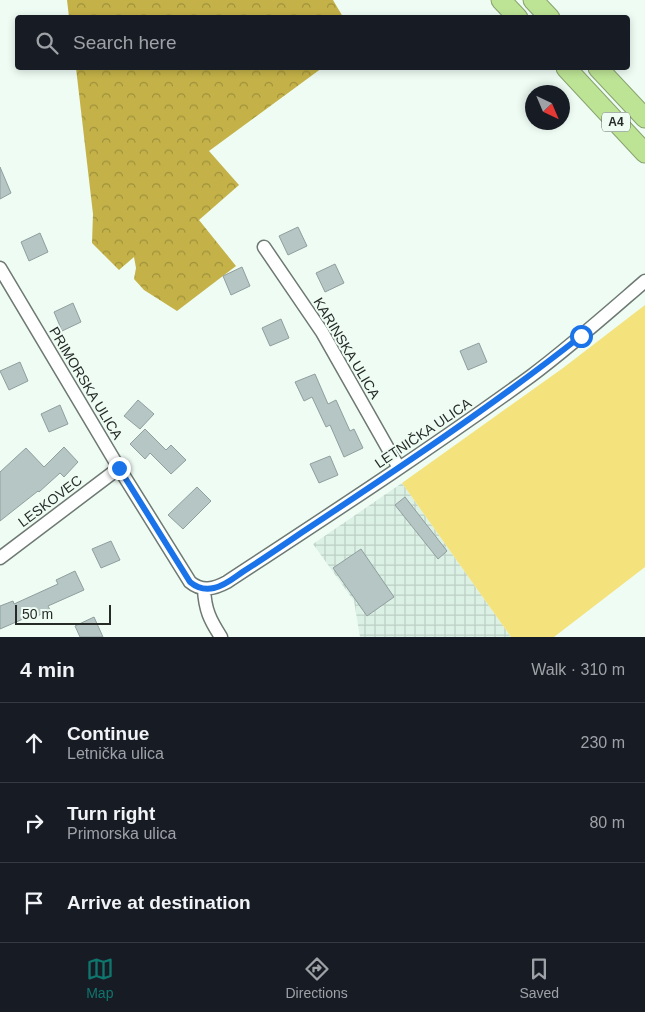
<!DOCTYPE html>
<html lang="en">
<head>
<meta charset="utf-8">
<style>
  body { margin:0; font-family:Helvetica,sans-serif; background:#20242c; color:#f1f3f6 }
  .compass { position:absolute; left:525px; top:85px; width:45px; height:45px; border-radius:50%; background:#171b24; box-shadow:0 2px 8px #0003; rotate:136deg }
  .scale { position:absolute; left:15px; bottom:12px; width:96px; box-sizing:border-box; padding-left:5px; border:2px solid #262b28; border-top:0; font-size:14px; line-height:18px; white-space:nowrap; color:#262b28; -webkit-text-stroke:4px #eefcf4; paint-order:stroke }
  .stop { position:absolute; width:15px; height:15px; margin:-11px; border:4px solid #1a73e8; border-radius:50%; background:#fff }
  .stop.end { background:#1a73e8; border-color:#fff; box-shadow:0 1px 5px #0008 }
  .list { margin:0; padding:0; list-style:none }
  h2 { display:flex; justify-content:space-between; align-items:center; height:65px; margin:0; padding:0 20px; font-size:21px }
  h2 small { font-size:16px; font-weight:400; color:#9ea1a6 }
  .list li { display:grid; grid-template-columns:32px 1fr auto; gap:15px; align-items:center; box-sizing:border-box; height:80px; padding:0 20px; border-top:1px solid #363941 }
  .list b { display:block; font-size:19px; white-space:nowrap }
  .list p { margin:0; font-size:16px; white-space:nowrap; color:#9ea1a6 }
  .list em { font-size:16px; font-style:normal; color:#9ea1a6 }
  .icon { flex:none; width:28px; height:28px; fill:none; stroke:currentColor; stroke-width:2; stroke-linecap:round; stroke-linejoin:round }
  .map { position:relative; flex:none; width:645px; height:637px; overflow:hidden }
  .search { position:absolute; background:#171b24; box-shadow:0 2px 8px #0003; left:15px; right:15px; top:15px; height:55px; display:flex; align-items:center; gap:12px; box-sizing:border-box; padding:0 18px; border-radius:5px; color:#9ea1a6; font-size:19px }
  .sheet { height:305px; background:#171b24 }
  nav { display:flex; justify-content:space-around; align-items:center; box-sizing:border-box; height:70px; border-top:1px solid #363941; background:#171b24; font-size:14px; color:#9ea1a6 }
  nav a { display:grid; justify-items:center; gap:2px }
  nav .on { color:#0f766e }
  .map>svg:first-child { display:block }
</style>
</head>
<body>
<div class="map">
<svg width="645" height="637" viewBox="0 0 645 637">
  <defs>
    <pattern id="industrial-grid" width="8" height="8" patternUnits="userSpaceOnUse" patternTransform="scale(1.25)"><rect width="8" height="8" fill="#dcf1e5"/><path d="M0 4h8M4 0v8" fill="none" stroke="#bdcfc4"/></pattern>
    <pattern id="forest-crowns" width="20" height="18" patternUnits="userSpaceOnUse" patternTransform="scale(1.25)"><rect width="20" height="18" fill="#c4b248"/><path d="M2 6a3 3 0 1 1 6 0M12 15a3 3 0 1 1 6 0" fill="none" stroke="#9f913c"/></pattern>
  </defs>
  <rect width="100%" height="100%" fill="#eefcf4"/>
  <path fill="url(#industrial-grid)" d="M402,483l109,154h-151l-6,-36 -41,-57z"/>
  <path fill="#f4e27c" d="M645,305v262l-91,70h-43l-109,-154 161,-115z"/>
  <path fill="url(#forest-crowns)" d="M67,0h266l10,17h-274z
    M76,68h246l-113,83 30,34 -40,35 37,46 -59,45 -33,-21 -10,-11 2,-11 -2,-11 -15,13 -27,-27 1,-29z"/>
  <path fill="#b6c6c5" stroke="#909f9e" d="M0,167l11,26 -11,6z
    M298,227l9,19 -19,9 -9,-19z
    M40,233l8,19 -19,9 -8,-19z
    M335,264l9,19 -19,9 -9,-19z
    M242,267l8,19 -19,9 -8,-19z
    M73,303l8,19 -19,9 -8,-19z
    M281,319l8,19 -19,8 -8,-18z
    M479,343l8,19 -19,8 -8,-19z
    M20,362l8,19 -19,9 -9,-19z
    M315,374l13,30 8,-4 14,31 4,-2 9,19 -19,9 -14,-32 -4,2 -14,-30 -8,4 -9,-19z
    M138,400l16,14 -14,15 -16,-13z
    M60,405l8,19 -19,8 -8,-18z
    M145,429l21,21 5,-5 15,15 -15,14 -21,-21 -5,6 -15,-15z
    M64,447l14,15 -14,15 -4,-4 -21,19 -1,-1 -38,30v-49l26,-24 18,19z
    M330,456l8,19 -19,8 -9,-19z
    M197,487l14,14 -28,28 -15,-14z
    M405,497l42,54 -9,8 -43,-54z
    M111,541l9,19 -19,8 -9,-19z
    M361,549l33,48 -27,19 -34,-48z
    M75,571l9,19 -36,16 2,4 -19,9 -1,-3 -30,13v-23l13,-5 1,3 44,-20 -2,-4z
    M94,617l9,20h-23l-5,-11z"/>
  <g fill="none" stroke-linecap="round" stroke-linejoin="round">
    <g stroke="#6d7972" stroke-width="15">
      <path id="minor" d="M264,247l58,85 77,136
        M0,268l119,200 71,114c12,10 24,7 37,0 102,-67 205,-134 304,-206 40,-30 77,-63 114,-95
        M0,558l119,-90
        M204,589c1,21 6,31 17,48"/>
    </g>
    <g stroke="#88a36f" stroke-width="21">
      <path id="highway" d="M501,0l17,18
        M533,0l17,18
        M566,68l79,85
        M598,68l47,50"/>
    </g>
    <use href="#minor" stroke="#fff" stroke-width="12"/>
    <use href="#highway" stroke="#bde495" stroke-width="19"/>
  </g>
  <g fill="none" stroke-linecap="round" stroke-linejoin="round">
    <path stroke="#1a73e8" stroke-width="6" d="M119,468l71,114c7,6 15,8 24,6 11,-2 21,-11 30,-17 19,-12 38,-25 57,-38 95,-63 190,-126 280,-197"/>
  </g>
  <g text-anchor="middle" stroke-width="4" stroke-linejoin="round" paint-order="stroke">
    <rect fill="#eefcf4" stroke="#626a65" stroke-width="1" x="602" y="112.5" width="28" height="19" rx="4"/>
    <g font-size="12" font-weight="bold" fill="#262b28">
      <text x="616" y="126">A4</text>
    </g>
    <g font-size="14" fill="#262b28" stroke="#eefcf4">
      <text transform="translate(347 348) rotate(59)" y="5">KARINSKA ULICA</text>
      <text transform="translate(86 383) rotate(59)" y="5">PRIMORSKA ULICA</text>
      <text transform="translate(423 433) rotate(-34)" y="5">LETNIČKA ULICA</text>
      <text transform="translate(50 501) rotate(-37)" y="5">LESKOVEC</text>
    </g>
  </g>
</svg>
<svg class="compass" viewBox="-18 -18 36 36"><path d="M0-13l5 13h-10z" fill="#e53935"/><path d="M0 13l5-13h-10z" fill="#9ea1a6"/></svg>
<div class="scale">50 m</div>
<div class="stop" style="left:581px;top:336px"></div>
<div class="stop end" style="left:119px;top:468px"></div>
<div class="search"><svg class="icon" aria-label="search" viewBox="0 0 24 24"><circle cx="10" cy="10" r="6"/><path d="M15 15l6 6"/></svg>Search here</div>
</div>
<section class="sheet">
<h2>4 min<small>Walk · 310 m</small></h2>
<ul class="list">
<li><svg class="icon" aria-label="ahead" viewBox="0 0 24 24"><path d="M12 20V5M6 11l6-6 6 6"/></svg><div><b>Continue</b><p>Letnička ulica</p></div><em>230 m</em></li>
<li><svg class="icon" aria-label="right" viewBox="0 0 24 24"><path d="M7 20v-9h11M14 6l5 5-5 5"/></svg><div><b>Turn right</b><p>Primorska ulica</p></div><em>80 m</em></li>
<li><svg class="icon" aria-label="arrive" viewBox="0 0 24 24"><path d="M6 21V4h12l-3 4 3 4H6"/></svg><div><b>Arrive at destination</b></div></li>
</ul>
</section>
<nav>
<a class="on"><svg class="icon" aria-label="map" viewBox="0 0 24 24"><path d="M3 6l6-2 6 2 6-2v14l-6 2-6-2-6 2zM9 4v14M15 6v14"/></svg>Map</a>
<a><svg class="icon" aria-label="directions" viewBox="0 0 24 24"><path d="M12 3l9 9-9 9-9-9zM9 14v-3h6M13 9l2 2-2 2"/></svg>Directions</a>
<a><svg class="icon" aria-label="saved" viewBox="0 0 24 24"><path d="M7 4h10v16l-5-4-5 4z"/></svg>Saved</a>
</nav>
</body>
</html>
